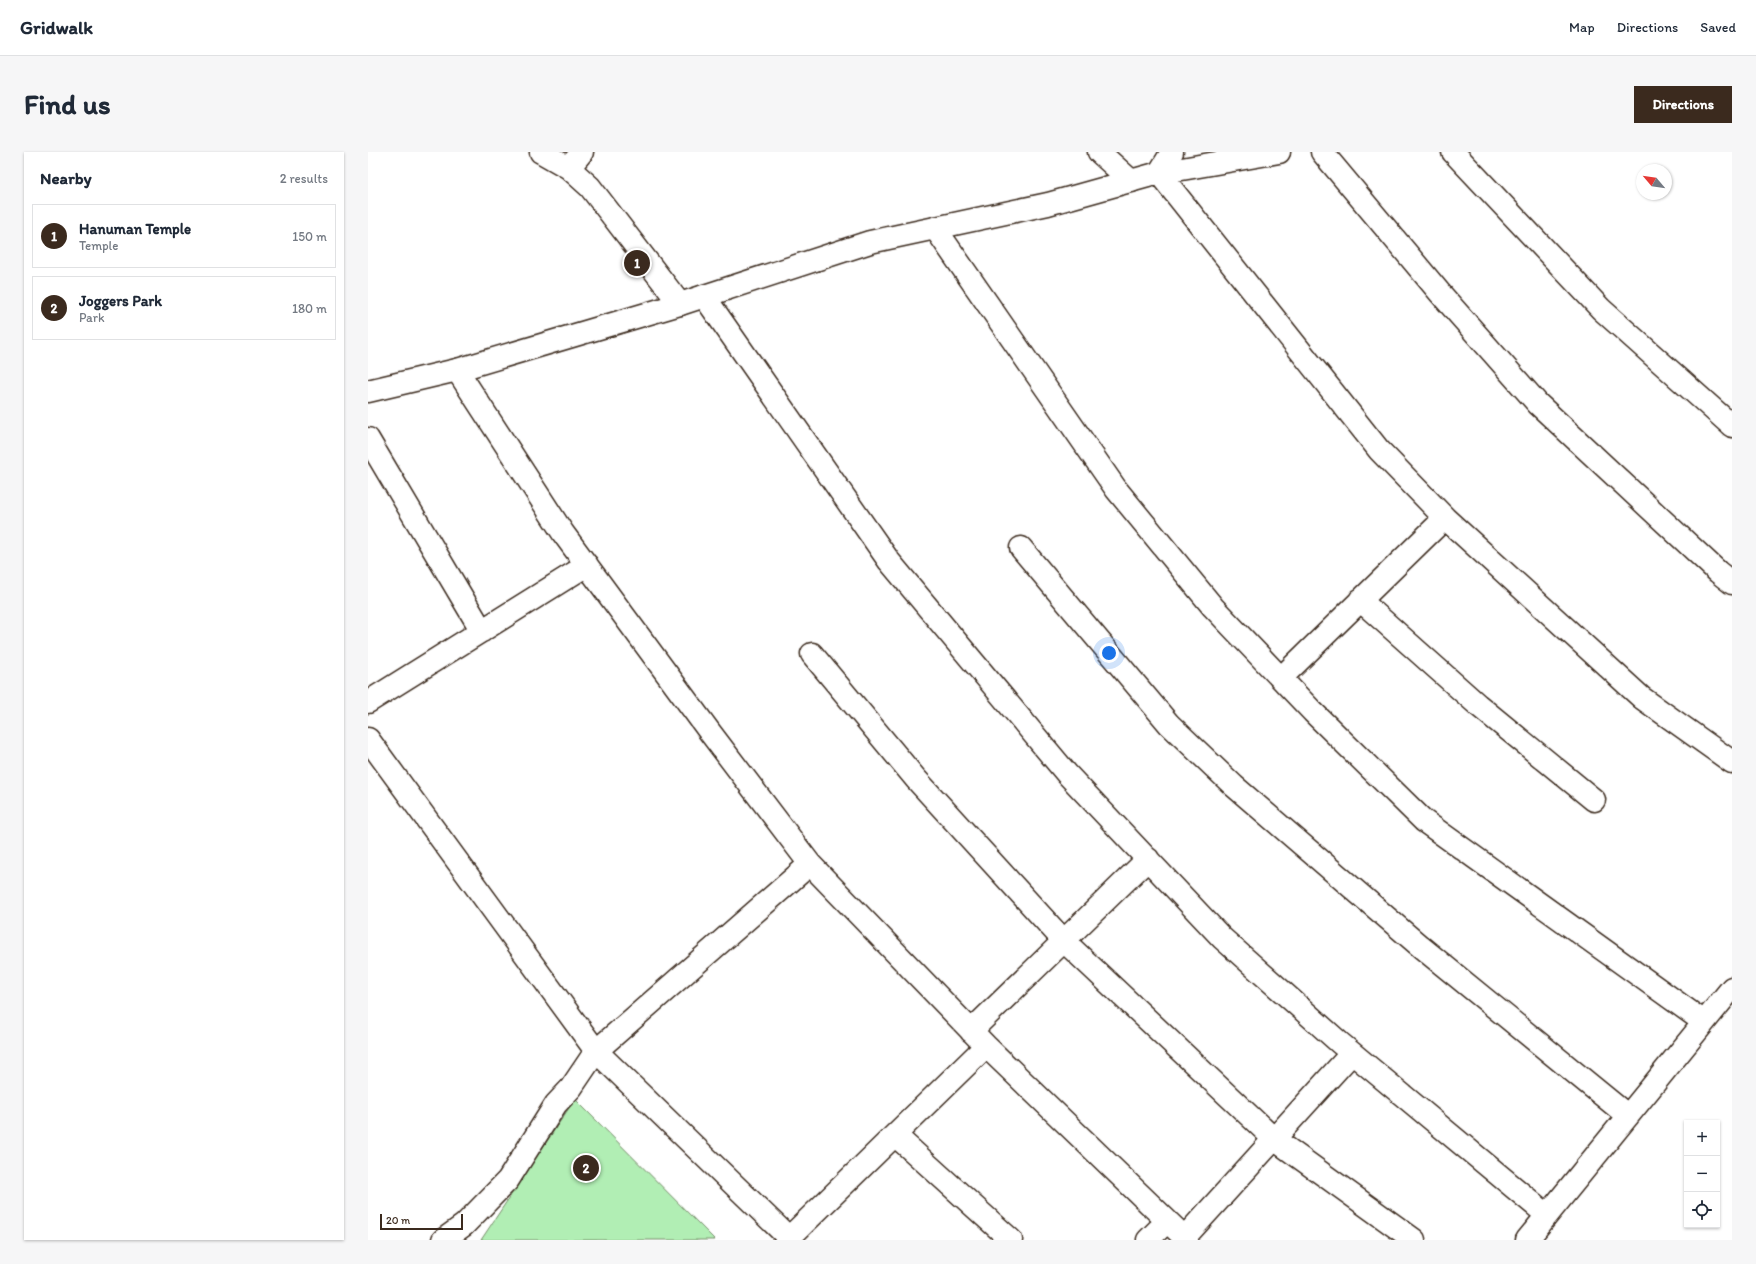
<!DOCTYPE html>
<html lang="en">
<head>
<meta charset="utf-8">
<style>
  body { margin:0; font-family:Itim,sans-serif; background:#f6f6f7; color:#1f2937 }
  .controls { position:absolute; right:12px; bottom:12px; display:grid; overflow:hidden; border-radius:0px; box-shadow:0 1px 3px #0004 }
  .controls button { width:36px; height:36px; display:grid; place-items:center; padding:0; border:0; border-bottom:1px solid #e0e1e3; background:#fff; color:#1f2937; font:20px sans-serif }
  .compass { position:absolute; left:1268px; top:12px; width:36px; height:36px; border-radius:50%; background:#fff; box-shadow:0 1px 3px #0004; rotate:299deg }
  .scale { position:absolute; left:12px; bottom:10px; width:83px; box-sizing:border-box; padding-left:4px; border:2px solid #3b2a1e; border-top:0; font-size:11px; line-height:14px; white-space:nowrap; color:#3b2a1e; -webkit-text-stroke:3px #fff; paint-order:stroke }
  .you { position:absolute; left:741px; top:501px; width:14px; height:14px; margin:-10px; border:3px solid #fff; border-radius:50%; background:#1a73e8; box-shadow:0 0 0 6px #1a73e833 }
  .badge { display:grid; place-items:center; width:26px; height:26px; border-radius:50%; background:#3b2a1e; color:#fff; font-size:13px; font-weight:700 }
  .pin { position:absolute; translate:-50% -50%; border:2px solid #fff; box-shadow:0 1px 4px #0006 }
  .list { margin:0; padding:0; list-style:none }
  h2 { display:flex; justify-content:space-between; align-items:center; height:52px; margin:0; padding:0 16px; font-size:17px }
  h2 small { font-size:13px; font-weight:400; color:#747a83 }
  .list li { display:grid; grid-template-columns:26px 1fr auto; gap:12px; align-items:center; box-sizing:border-box; height:64px; margin:0 8px 8px; padding:0 8px; border:1px solid #e0e1e3; border-radius:0px }
  .list b { display:block; font-size:15px; white-space:nowrap }
  .list p { margin:0; font-size:13px; white-space:nowrap; color:#747a83 }
  .list em { font-size:13px; font-style:normal; color:#747a83 }
  .icon { flex:none; width:22px; height:22px; fill:none; stroke:currentColor; stroke-width:2; stroke-linecap:round; stroke-linejoin:round }
  .map { position:relative; flex:none; width:1364px; height:1088px; overflow:hidden; border-radius:0px }
  header { display:flex; align-items:center; gap:24px; box-sizing:border-box; height:56px; padding:0 20px; background:#fff; border-bottom:1px solid #e0e1e3 }
  header strong { font-size:19px }
  nav { display:flex; gap:22px; margin-inline-start:auto; font-size:14px }
  .intro { display:flex; align-items:center; justify-content:space-between; box-sizing:border-box; height:96px; padding:0 24px }
  h1 { margin:0; font-size:28px }
  .button { padding:10px 18px; border-radius:0px; background:#3b2a1e; color:#fff; font-size:14px; font-weight:700 }
  main { display:flex; gap:24px; padding:0 24px }
  aside { flex:1; background:#fff; border-radius:0px; box-shadow:0 1px 3px #0004 }
  .map>svg:first-child { display:block }
</style>
</head>
<body>
<header>
<strong>Gridwalk</strong>
<nav><a>Map</a><a>Directions</a><a>Saved</a></nav>
</header>
<div class="intro"><h1>Find us</h1><a class="button">Directions</a></div>
<main>
<aside>
<h2>Nearby<small>2 results</small></h2>
<ul class="list">
<li><span class="badge">1</span><div><b>Hanuman Temple</b><p>Temple</p></div><em>150 m</em></li>
<li><span class="badge">2</span><div><b>Joggers Park</b><p>Park</p></div><em>180 m</em></li>
</ul>
</aside>
<div class="map">
<svg width="1364" height="1088" viewBox="0 0 1364 1088">
  <rect width="100%" height="100%" fill="#fff"/>
  <filter id="ink" filterUnits="userSpaceOnUse"><feTurbulence type="fractalNoise" baseFrequency=".025" numOctaves="2"/><feDisplacementMap in="SourceGraphic" scale="8" xChannelSelector="R" yChannelSelector="G"/><feConvolveMatrix kernelMatrix="1 2 1 2 8 2 1 2 1" color-interpolation-filters="sRGB"/></filter>
  <g filter="url(#ink)">
    <path fill="#b1eeb4" stroke="#768c69" d="M207,947l140,141h-234z"/>
    <g fill="none" stroke-linecap="round" stroke-linejoin="round">
      <g stroke="#3b2a1e" stroke-width="25">
        <path id="minor" d="M173,0l28,16 21,19 90,117
          M731,0l32,29
          M804,0l-13,21 220,277 66,68 197,180 90,64
          M954,0l118,141 98,111 180,168 14,11
          M1085,0l148,157 131,117
          M201,16l13,-16
          M567,76l181,261 97,118 100,105 111,109 280,201
          M336,144l185,265 178,213 155,164 118,105 207,172
          M89,218l106,163 146,198 101,133 176,182 201,194
          M0,287l114,192
          M653,396l148,176 65,62 187,161 207,169
          M992,448l118,105 116,95
          M444,502l104,125 148,162 210,198 140,101
          M913,526l164,-160
          M0,550l219,-137
          M0,587l228,312 195,189
          M603,879l177,-172
          M527,983l116,105
          M421,1086l197,-192
          M816,1086l168,-185
          M75,1088l21,-15 44,-45 48,-76 15,-16 25,-37 214,-187
          M780,1088l19,-19
          M1159,1088l205,-252"/>
      </g>
      <g stroke="#3b2a1e" stroke-width="25">
        <path id="secondary" d="M0,239l89,-21 223,-66 190,-62 178,-38 111,-31 120,-21"/>
      </g>
      <use href="#minor" stroke="#fff" stroke-width="22"/>
      <use href="#secondary" stroke="#fff" stroke-width="22"/>
    </g>
  </g>
</svg>
<div class="controls">
<button>+</button>
<button>−</button>
<button><svg class="icon" aria-label="locate" viewBox="0 0 24 24"><circle cx="12" cy="12" r="6"/><path d="M12 2v4M12 18v4M2 12h4M18 12h4"/></svg></button>
</div>
<svg class="compass" viewBox="-18 -18 36 36"><path d="M0-13l5 13h-10z" fill="#e53935"/><path d="M0 13l5-13h-10z" fill="#747a83"/></svg>
<div class="scale">20 m</div>
<div class="you"></div>
<div class="pin badge" style="left:269px;top:111px">1</div>
<div class="pin badge" style="left:218px;top:1016px">2</div>
</div>
</main>
</body>
</html>
